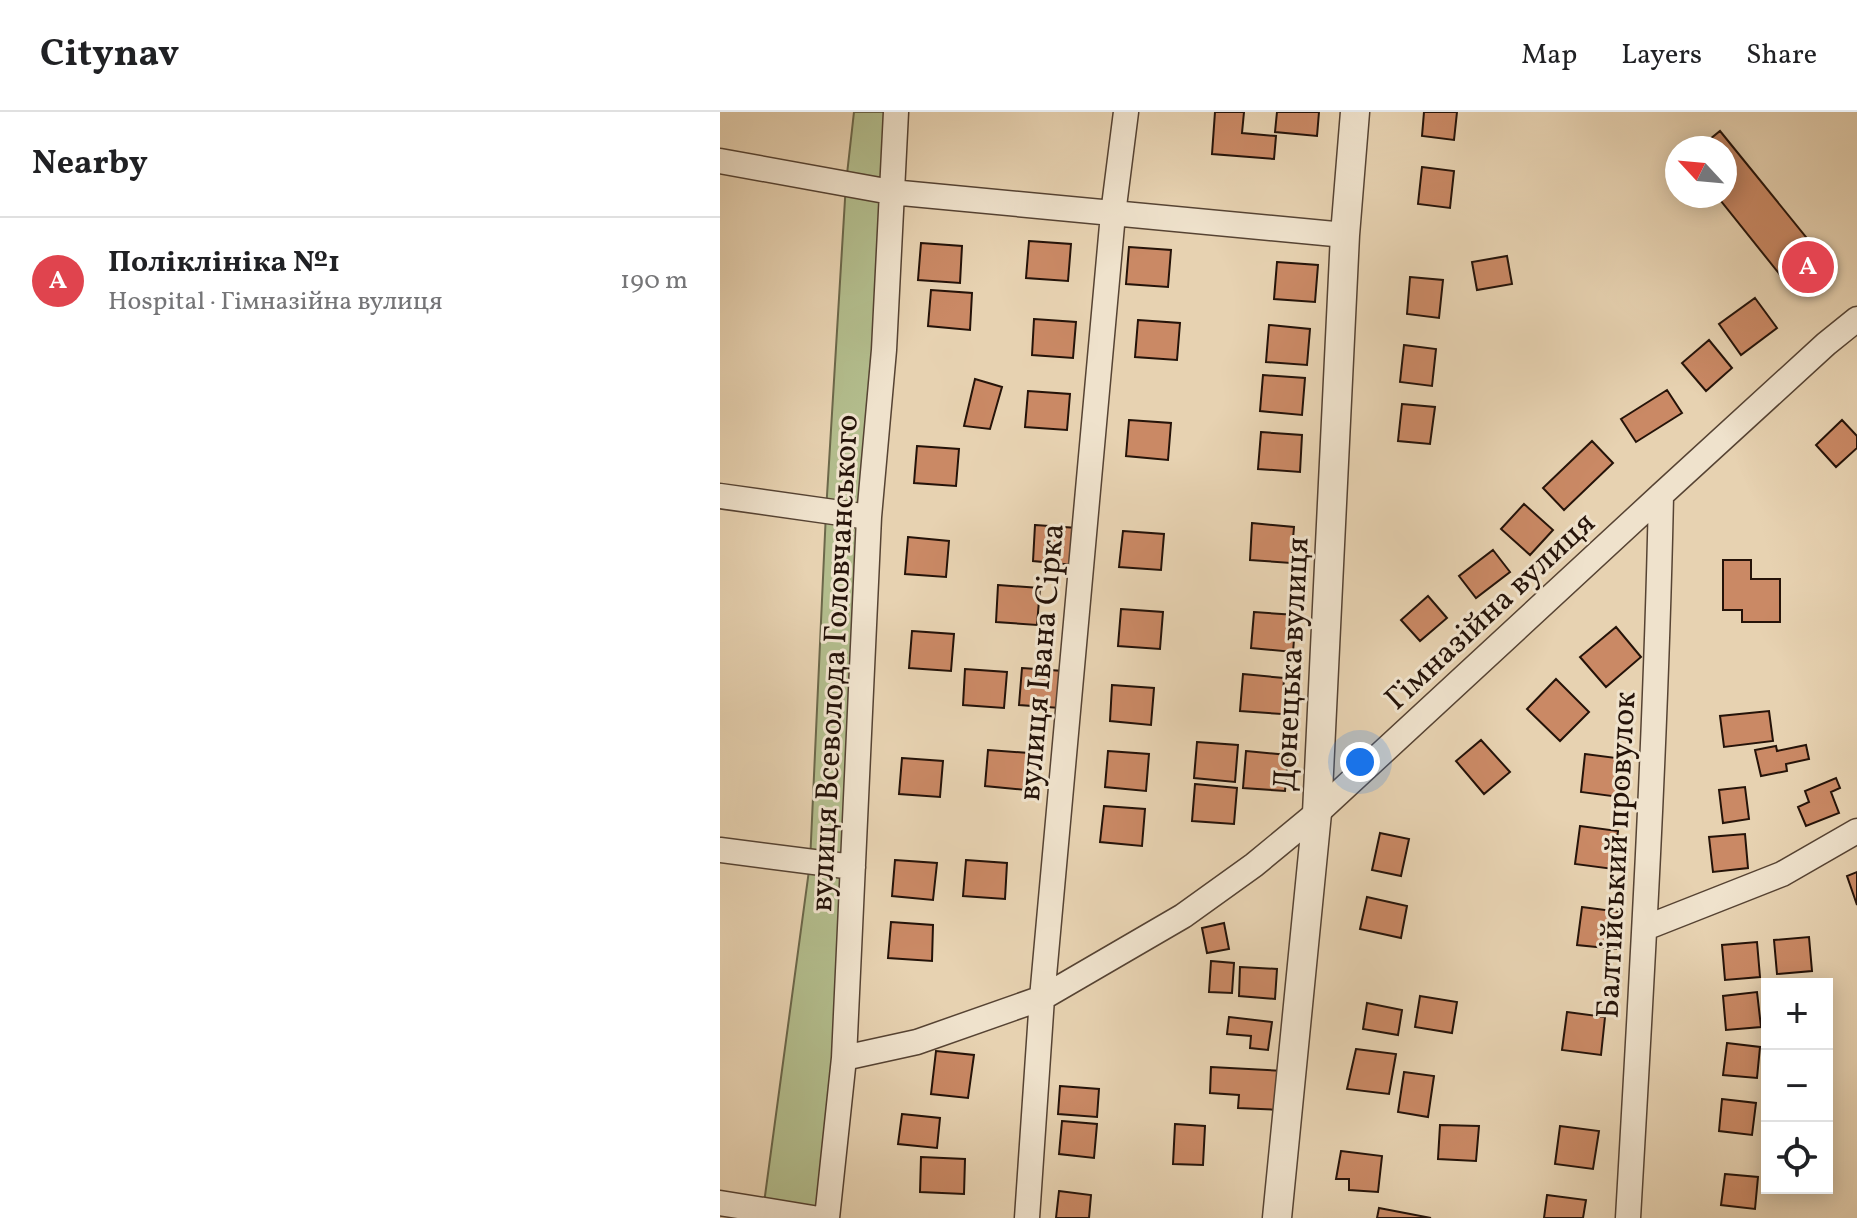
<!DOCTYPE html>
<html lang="en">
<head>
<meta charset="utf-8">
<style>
  body { margin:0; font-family:Vollkorn,serif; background:#f6f6f6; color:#202124 }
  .controls { position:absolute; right:24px; bottom:24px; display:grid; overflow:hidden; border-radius:0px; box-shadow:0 4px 20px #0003 }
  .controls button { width:72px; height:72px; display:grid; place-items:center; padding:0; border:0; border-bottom:2px solid #e0e0e0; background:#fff; color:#202124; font:40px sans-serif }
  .compass { position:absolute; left:945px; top:24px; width:72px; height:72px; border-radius:50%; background:#fff; box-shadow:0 4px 20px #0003; rotate:296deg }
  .you { position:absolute; left:640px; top:650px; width:28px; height:28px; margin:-20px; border:6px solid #fff; border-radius:50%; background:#1a73e8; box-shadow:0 0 0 12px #1a73e833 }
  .badge { display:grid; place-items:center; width:52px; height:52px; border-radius:50%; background:#8f2418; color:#fff; font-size:26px; font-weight:700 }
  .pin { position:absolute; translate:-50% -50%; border:4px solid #fff; box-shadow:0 2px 8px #0006 }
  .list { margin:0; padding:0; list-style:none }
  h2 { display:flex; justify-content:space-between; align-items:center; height:104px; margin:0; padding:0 32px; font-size:34px }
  h2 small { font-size:26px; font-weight:400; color:#757577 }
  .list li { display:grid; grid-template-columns:52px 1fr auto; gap:24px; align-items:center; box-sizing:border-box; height:128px; padding:0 32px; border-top:2px solid #e0e0e0 }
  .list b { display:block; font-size:30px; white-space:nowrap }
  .list p { margin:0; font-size:26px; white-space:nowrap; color:#757577 }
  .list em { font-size:26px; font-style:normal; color:#757577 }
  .icon { flex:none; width:44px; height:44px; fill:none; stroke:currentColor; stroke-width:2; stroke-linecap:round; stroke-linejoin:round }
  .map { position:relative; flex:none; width:1137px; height:1106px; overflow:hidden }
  header { display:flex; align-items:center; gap:48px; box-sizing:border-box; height:112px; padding:0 40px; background:#fff; border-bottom:2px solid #e0e0e0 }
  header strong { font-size:38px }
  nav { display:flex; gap:44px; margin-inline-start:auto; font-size:28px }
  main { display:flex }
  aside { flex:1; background:#fff }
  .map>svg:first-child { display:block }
</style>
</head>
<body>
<header>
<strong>Citynav</strong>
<nav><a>Map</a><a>Layers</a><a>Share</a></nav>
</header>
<main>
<aside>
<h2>Nearby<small></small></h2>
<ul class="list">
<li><span class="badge" style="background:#e0444e">A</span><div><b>Поліклініка №1</b><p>Hospital · Гімназійна вулиця</p></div><em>190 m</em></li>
</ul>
</aside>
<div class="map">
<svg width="1137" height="1106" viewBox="0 0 1137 1106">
  <rect width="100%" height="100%" fill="#e7d2b1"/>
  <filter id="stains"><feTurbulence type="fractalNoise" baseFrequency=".0025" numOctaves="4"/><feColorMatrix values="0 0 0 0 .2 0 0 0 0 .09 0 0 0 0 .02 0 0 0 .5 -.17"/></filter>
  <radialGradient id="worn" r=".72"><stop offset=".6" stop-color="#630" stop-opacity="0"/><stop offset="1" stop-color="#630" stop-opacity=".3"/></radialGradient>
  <path fill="#b3bd8d" stroke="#6c684b" stroke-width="2" d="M134,0h42l-69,1106h-65l48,-355 16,-351 20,-329z"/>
  <path fill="#ca8965" stroke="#251309" stroke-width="2" d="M495,0h29l-2,21 34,3 -2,23 -62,-5z
    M557,0h42l-2,24 -42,-4z
    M704,0h33l-3,28 -32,-4z
    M1000,19l99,122 -34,28 -68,-85h8v-48h-26z
    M702,55l32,4 -4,37 -32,-4z
    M309,129l42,3 -3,37 -42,-3z
    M201,131l41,3 -2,37 -42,-3z
    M409,135l42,3 -3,37 -42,-3z
    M787,144l5,28 -35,6 -5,-28z
    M557,150l41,3 -3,37 -41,-3z
    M690,165l33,3 -4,38 -32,-4z
    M211,178l41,3 -2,37 -42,-4z
    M1035,186l22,30 -36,27 -22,-31z
    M314,207l42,3 -3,36 -41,-3z
    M418,208l42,3 -3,37 -42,-3z
    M549,213l41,4 -3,36 -41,-3z
    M989,228l23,28 -26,23 -24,-28z
    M684,233l32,4 -4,37 -32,-4z
    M543,263l42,3 -3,37 -42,-4z
    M255,267l27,8 -12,42 -26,-3z
    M947,278l15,23 -46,29 -15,-23z
    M308,279l42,3 -3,36 -42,-3z
    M682,292l33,3 -5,37 -32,-3z
    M409,308l42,3 -3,37 -42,-4z
    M1122,308l15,16v12l-21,19 -20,-22z
    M541,320l41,3 -2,37 -42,-3z
    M872,329l21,22 -49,47 -21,-22z
    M197,334l42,3 -3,37 -42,-3z
    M804,392l29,26 -23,25 -29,-26z
    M532,411l42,4 -3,36 -41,-3z
    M315,413l42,3 -3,37 -41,-4z
    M403,419l41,3 -3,36 -42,-3z
    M188,425l41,4 -3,36 -41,-3z
    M773,438l17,22 -34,26 -17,-22z
    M1003,448h28v19h29v43h-38v-12h-19z
    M278,473l42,3 -3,37 -41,-3z
    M708,484l19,22 -27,23 -19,-21z
    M401,497l42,3 -3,37 -42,-3z
    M534,500l42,3 -3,37 -42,-4z
    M896,515l25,30 -35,30 -26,-30z
    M192,519l42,3 -3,37 -42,-3z
    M302,556l41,3 -3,37 -41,-3z
    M245,557l42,3 -3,36 -41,-3z
    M523,562l41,4 -2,36 -42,-3z
    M836,567l33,33 -29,29 -33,-32z
    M392,573l42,3 -3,37 -41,-4z
    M1049,599l4,30 -49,6 -4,-31z
    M761,628l29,32 -26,22 -28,-33z
    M477,630l41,3 -3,37 -41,-4z
    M1086,633l3,14 -23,5 1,7 -26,5 -6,-26 21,-4 1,5z
    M268,638l41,3 -3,37 -41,-4z
    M388,639l41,3 -3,37 -41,-4z
    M526,639l42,4 -3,36 -42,-3z
    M865,642l39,5 -5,38 -38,-5z
    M182,646l41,3 -3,36 -41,-3z
    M1116,666l4,10 -9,4 8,21 -33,13 -8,-19 11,-5 -4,-11z
    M475,672l42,4 -3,36 -42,-3z
    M1025,675l4,32 -26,4 -4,-33z
    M384,694l41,3 -3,37 -42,-4z
    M860,714l38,5 -5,38 -38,-5z
    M660,721l29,6 -8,37 -29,-6z
    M1025,722l3,34 -35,4 -4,-35z
    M175,748l42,3 -4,37 -41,-4z
    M246,748l41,3 -2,36 -42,-3z
    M1137,760v33l-10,-29z
    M647,785l40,9 -6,32 -41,-9z
    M862,795l39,5 -5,37 -39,-4z
    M171,810l42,3 -1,36 -44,-3z
    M504,811l5,26 -22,4 -5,-25z
    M1089,825l3,34 -35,3 -3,-34z
    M1037,830l3,35 -35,3 -3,-35z
    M491,849l23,2 -2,30 -23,-1z
    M520,855l37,2 -2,30 -36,-3z
    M1037,880l4,35 -35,3 -3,-34z
    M700,884l37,6 -5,31 -37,-6z
    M647,891l35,7 -4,25 -35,-6z
    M847,900l38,5 -4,38 -39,-5z
    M509,905l43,5 -4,28 -18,-2 1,-12 -24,-2z
    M1007,931l33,4 -3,31 -34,-3z
    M636,937l40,5 -7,40 -42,-5z
    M216,939l38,4 -6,43 -37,-4z
    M491,955l73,4 -2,39 -44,-2 1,-13 -29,-2z
    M684,960l30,4 -6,41 -30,-5z
    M340,974l39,3 -2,28 -39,-3z
    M1002,987l34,4 -4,32 -33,-4z
    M182,1002l38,4 -3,30 -39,-4z
    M342,1009l35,3 -3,34 -35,-4z
    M455,1012l30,2 -2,39 -30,-1z
    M720,1013l39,1 -3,35 -38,-2z
    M840,1014l39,5 -6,38 -38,-5z
    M621,1039l41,5 -4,36 -29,-2v-11h-13z
    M201,1045l44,2 -1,35 -44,-2z
    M1005,1062l33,3 -3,32 -34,-4z
    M339,1079l32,4 -2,23h-33z
    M827,1083l39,5 -3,18h-39z
    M659,1096l52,10h-54z"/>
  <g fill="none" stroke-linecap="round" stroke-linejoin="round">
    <g stroke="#564333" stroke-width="27">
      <path id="minor" d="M0,49l171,31 454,43
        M0,384l149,21
        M0,738l133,17
        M925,816l137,-54 75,-43
        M124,946l73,-16 125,-44 141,-82 71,-51 63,-52 344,-318 165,-151 31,-25
        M0,1091l93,15
        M107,1106l17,-160 25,-541 15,-167 12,-238
        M307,1106l15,-220 71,-784 13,-102
        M908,1106c14,-241 28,-482 33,-723"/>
    </g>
    <g stroke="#564333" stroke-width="31">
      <path id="tertiary" d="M557,1106l40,-405 28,-578 10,-123"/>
    </g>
    <use href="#minor" stroke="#efe2cc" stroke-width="24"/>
    <use href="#tertiary" stroke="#efe2cc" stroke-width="28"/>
  </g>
  <g text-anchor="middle" stroke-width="6" stroke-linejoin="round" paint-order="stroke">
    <g font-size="32" fill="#251309" stroke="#efe2cc">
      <text transform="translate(769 498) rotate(-43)" y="11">Гімназійна вулиця</text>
      <text transform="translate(320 550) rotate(-85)" y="11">вулиця Івана Сірка</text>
      <text transform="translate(113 551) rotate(-87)" y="11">вулиця Всеволода Головчанського</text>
      <text transform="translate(570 552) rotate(-87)" y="11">Донецька вулиця</text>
      <text transform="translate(895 743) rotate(-87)" y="11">Балтійський провулок</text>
    </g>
  </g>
  <rect width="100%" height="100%" filter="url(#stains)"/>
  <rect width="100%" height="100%" fill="url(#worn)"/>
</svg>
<div class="controls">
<button>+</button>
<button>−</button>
<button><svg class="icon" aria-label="locate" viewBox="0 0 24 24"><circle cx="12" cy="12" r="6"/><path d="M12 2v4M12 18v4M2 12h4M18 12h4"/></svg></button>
</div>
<svg class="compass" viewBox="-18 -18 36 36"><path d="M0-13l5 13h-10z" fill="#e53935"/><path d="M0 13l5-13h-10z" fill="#757577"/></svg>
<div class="you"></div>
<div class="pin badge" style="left:1088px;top:155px;background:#e0444e">A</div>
</div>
</main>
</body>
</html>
